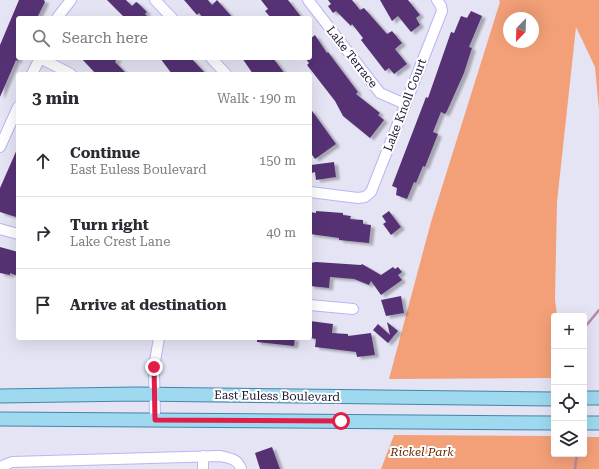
<!DOCTYPE html>
<html lang="en">
<head>
<meta charset="utf-8">
<style>
  body { margin:0; font-family:"Roboto Serif",serif; background:#f7f7f7; color:#2b2b33 }
  .controls { position:absolute; right:12px; bottom:12px; display:grid; overflow:hidden; border-radius:4px; box-shadow:0 4px 16px #0002 }
  .controls button { width:36px; height:36px; display:grid; place-items:center; padding:0; border:0; border-bottom:1px solid #e1e1e2; background:#fff; color:#2b2b33; font:20px sans-serif }
  .compass { position:absolute; left:503px; top:12px; width:36px; height:36px; border-radius:50%; background:#fff; box-shadow:0 4px 16px #0002; rotate:203deg }
  .stop { position:absolute; width:12px; height:12px; margin:-9px; border:3px solid #e11d48; border-radius:50%; background:#fff }
  .stop.end { background:#e11d48; border-color:#fff; box-shadow:0 1px 4px #0008 }
  .list { margin:0; padding:0; list-style:none }
  h2 { display:flex; justify-content:space-between; align-items:center; height:52px; margin:0; padding:0 16px; font-size:17px }
  h2 small { font-size:13px; font-weight:400; color:#7c7c81 }
  .list li { display:grid; grid-template-columns:26px 1fr auto; gap:12px; align-items:center; box-sizing:border-box; height:72px; padding:0 16px; border-top:1px solid #e1e1e2 }
  .list b { display:block; font-size:15px; white-space:nowrap }
  .list p { margin:0; font-size:13px; white-space:nowrap; color:#7c7c81 }
  .list em { font-size:13px; font-style:normal; color:#7c7c81 }
  .icon { flex:none; width:22px; height:22px; fill:none; stroke:currentColor; stroke-width:2; stroke-linecap:round; stroke-linejoin:round }
  .map { position:relative; flex:none; width:599px; height:469px; overflow:hidden }
  .search { position:absolute; background:#fff; box-shadow:0 4px 16px #0002; left:16px; top:16px; width:296px; height:44px; display:flex; align-items:center; gap:10px; box-sizing:border-box; padding:0 14px; border-radius:4px; color:#7c7c81; font-size:15px }
  .panel { position:absolute; background:#fff; box-shadow:0 4px 16px #0002; left:16px; top:72px; width:296px; height:268px; border-radius:4px }
  .map>svg:first-child { display:block }
</style>
</head>
<body>
<div class="map">
<svg width="599" height="469" viewBox="0 0 599 469">
  <defs>
    <filter id="shadow"><feDropShadow dx="4" dy="2.5" stdDeviation="1" flood-color="#0004"/></filter>
  </defs>
  <rect width="100%" height="100%" fill="#e4e4f4"/>
  <path fill="#f3a078" fill-rule="evenodd" d="M499,0h100v110l-4,-43 -19,-40 -19,175 -2,97 2,17h-3v62l-165,1 42,-157 69,-220zM509,18h24v24h-24z
    M394,435l160,1v18h30v-17h15v32h-218z"/>
  <g fill="none" stroke-linecap="round" stroke-linejoin="round">
    <path stroke="#b48aa7" stroke-width="2.5" d="M584,340l1,-13 14,-17
      M575,469l2,-15"/>
  </g>
  <path fill="#563374" filter="url(#shadow)" d="M19,0h25l1,2 -8,16h-19v43l-2,-1 -16,37v-52z
    M107,0h19l6,6 4,-4 2,1 9,9 -2,2 4,4h-24z
    M184,0h24l4,5 5,-5 16,18h-30l-4,-5 -2,2z
    M261,0h27l14,18h-31l-6,-7 3,-2z
    M328,0h24l8,10 4,-2 23,26 5,-3 10,12 -7,6 12,15 -13,10 -5,-6 -4,3 -24,-31 2,-2 -11,-14 -1,2 -15,-15 -3,2 -5,-7 3,-2z
    M380,0h28l12,15 -4,3 4,7 -9,7 -13,-16 -6,5z
    M471,11l11,5 -13,31 3,1 -8,25 -17,38 -2,3 -4,-2 -8,20 5,2 -13,33 -2,-1 -7,17 -2,-1 -7,17 -11,-4 1,-7 -5,-2 31,-81 3,-8 2,1 23,-66 3,1 7,-17 6,2z
    M315,35l12,18 1,-1 30,40 -2,2 24,19 -2,2 6,5 -14,18 -27,-22 -8,-15 -28,-36 2,-2 -4,-5h5v-19z
    M81,58h37l-3,4 12,12h-31z
    M160,58h31l15,16h-34z
    M242,58h31l12,16h-32z
    M310,108l26,36 -21,15 -5,-7z
    M18,147v65l-2,5 -16,-5v-24z
    M334,162l2,15 -20,3 -1,-8 -3,1 -1,-8z
    M316,211l27,2v2l8,1 -1,3 13,1v4l8,1 -2,18 -30,-3v-2l-29,-4v-22l6,1z
    M389,211l12,16 -10,8 -8,-11 3,-2 -4,-6z
    M0,247l18,5v24l-8,-3v2l-10,-2z
    M316,262l45,3 1,-1 19,11 12,-8 2,2 3,-2 4,5 -4,3 4,5 -21,15 -10,-14 -2,4 -15,-6 -24,-2 -1,11 -19,-2v-23z
    M401,296l3,17 -18,3 -5,-16z
    M310,321l23,3 -1,9 16,1v2l23,-3 4,22 -18,2 -1,-5 -41,-5 1,-8 -6,-1z
    M387,322l11,9 -10,12 -15,-13 5,-6 12,11z
    M257,338h38l-1,8 -37,-4z
    M272,447l8,22h-20l-5,-16z"/>
  <g fill="none" stroke-linecap="round" stroke-linejoin="round">
    <g stroke="#b9b5f4" stroke-width="12">
      <path id="minor" d="M155,0l17,18
        M308,0l72,93 25,11
        M57,18l14,-18
        M40,58l31,16
        M211,58l15,16
        M32,74l8,-16
        M0,147l18,-40
        M310,192l48,6 7,-1 6,-5 71,-181 -1,-5 -4,-6
        M0,229l18,5
        M310,305l43,4
        M155,420l-1,-53 5,-29
        M203,456v13
        M0,467l12,-5 208,-6c10,2 18,3 21,13"/>
    </g>
    <g stroke="#4684a7" stroke-width="15">
      <path id="major" d="M0,396l136,-2 418,5
        M584,398h15
        M0,419l554,4
        M584,423h15"/>
    </g>
    <use href="#minor" stroke="#fff" stroke-width="10"/>
    <use href="#major" stroke="#9ed9f0" stroke-width="13"/>
  </g>
  <g fill="none" stroke-linecap="round" stroke-linejoin="round">
    <path stroke="#e11d48" stroke-width="5" d="M154,367l1,53 186,1"/>
  </g>
  <g text-anchor="middle" stroke-width="4" stroke-linejoin="round" paint-order="stroke">
    <g font-size="12" fill="#1a1633" stroke="#fff">
      <text transform="translate(352 57) rotate(52)" y="4">Lake Terrace</text>
      <text transform="translate(405 105) rotate(-69)" y="4">Lake Knoll Court</text>
      <text transform="translate(277 396) rotate(1)" y="4">East Euless Boulevard</text>
    </g>
    <g font-size="12" font-style="italic" fill="#662b06" stroke="#fff">
      <text x="422" y="456">Rickel Park</text>
    </g>
  </g>
</svg>
<div class="controls">
<button>+</button>
<button>−</button>
<button><svg class="icon" aria-label="locate" viewBox="0 0 24 24"><circle cx="12" cy="12" r="6"/><path d="M12 2v4M12 18v4M2 12h4M18 12h4"/></svg></button>
<button><svg class="icon" aria-label="layers" viewBox="0 0 24 24"><path d="M12 4l9 5-9 5-9-5zM3 14l9 5 9-5"/></svg></button>
</div>
<svg class="compass" viewBox="-18 -18 36 36"><path d="M0-13l5 13h-10z" fill="#e53935"/><path d="M0 13l5-13h-10z" fill="#7c7c81"/></svg>
<div class="stop" style="left:341px;top:421px"></div>
<div class="stop end" style="left:154px;top:367px"></div>
<div class="search"><svg class="icon" aria-label="search" viewBox="0 0 24 24"><circle cx="10" cy="10" r="6"/><path d="M15 15l6 6"/></svg>Search here</div>
<section class="panel">
<h2>3 min<small>Walk · 190 m</small></h2>
<ul class="list">
<li><svg class="icon" aria-label="ahead" viewBox="0 0 24 24"><path d="M12 20V5M6 11l6-6 6 6"/></svg><div><b>Continue</b><p>East Euless Boulevard</p></div><em>150 m</em></li>
<li><svg class="icon" aria-label="right" viewBox="0 0 24 24"><path d="M7 20v-9h11M14 6l5 5-5 5"/></svg><div><b>Turn right</b><p>Lake Crest Lane</p></div><em>40 m</em></li>
<li><svg class="icon" aria-label="arrive" viewBox="0 0 24 24"><path d="M6 21V4h12l-3 4 3 4H6"/></svg><div><b>Arrive at destination</b></div></li>
</ul>
</section>
</div>
</body>
</html>
